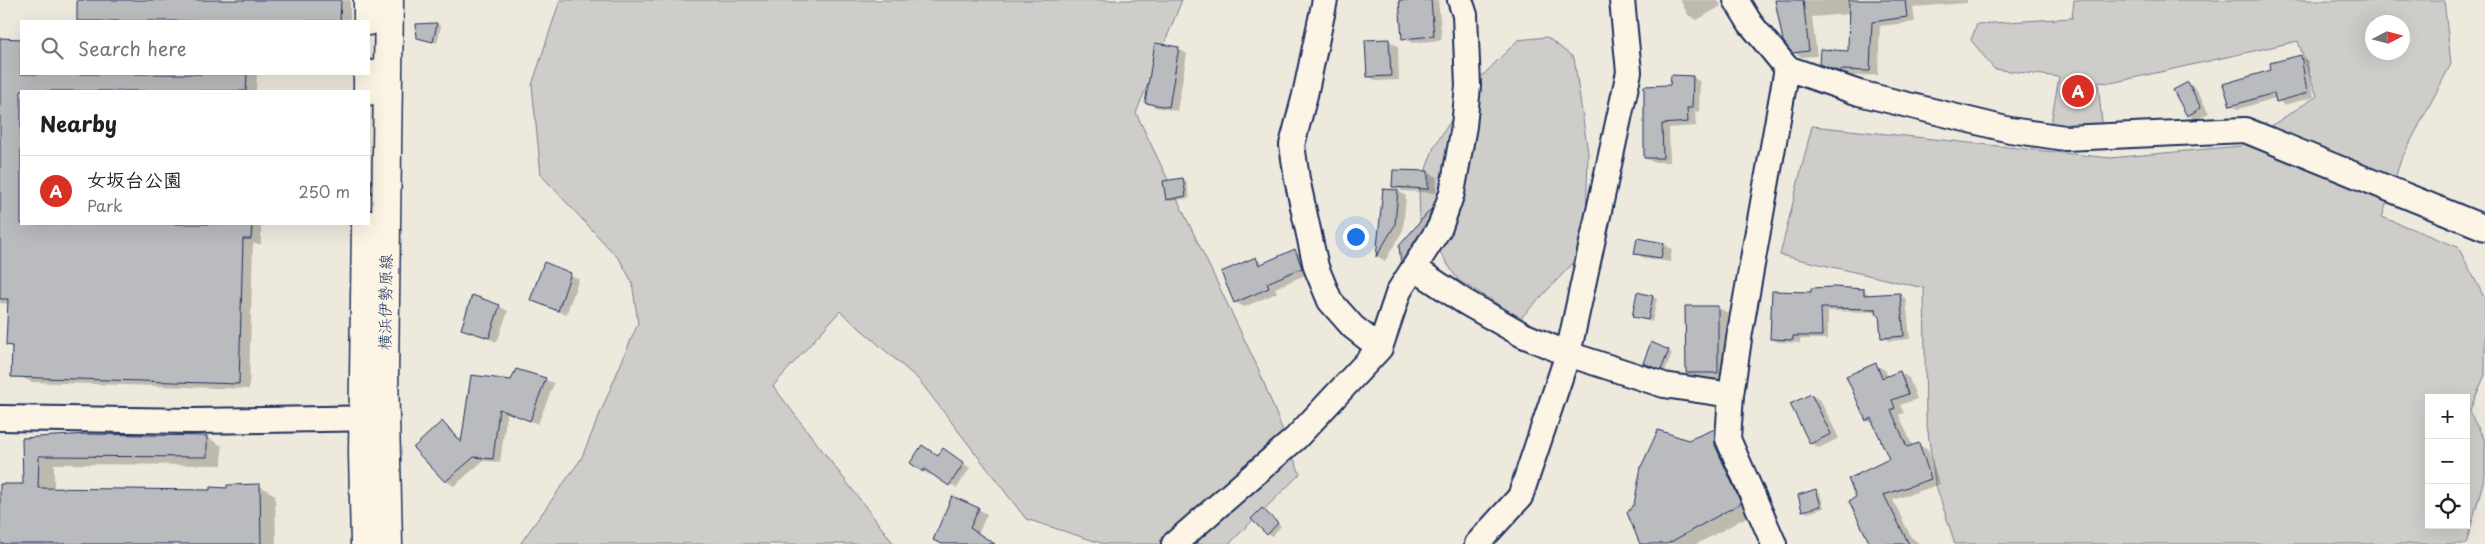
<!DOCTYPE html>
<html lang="en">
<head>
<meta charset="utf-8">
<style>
  body { margin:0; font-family:"Playpen Sans","Klee One",sans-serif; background:#f2f2f2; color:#202124 }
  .controls { position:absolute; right:15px; bottom:15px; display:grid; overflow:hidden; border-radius:0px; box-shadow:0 5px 20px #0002 }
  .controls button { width:45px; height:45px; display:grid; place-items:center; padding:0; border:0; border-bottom:1px solid #e0e0e0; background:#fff; color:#202124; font:25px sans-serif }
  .compass { position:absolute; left:2365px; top:15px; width:45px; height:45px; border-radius:50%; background:#fff; box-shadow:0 5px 20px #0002; rotate:84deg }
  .you { position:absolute; left:1355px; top:236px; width:18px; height:18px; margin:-12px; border:4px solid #fff; border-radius:50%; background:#1a73e8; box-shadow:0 0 0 8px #1a73e833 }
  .badge { display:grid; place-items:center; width:32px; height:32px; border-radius:50%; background:#d93025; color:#fff; font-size:16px; font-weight:700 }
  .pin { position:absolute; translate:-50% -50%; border:2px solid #fff; box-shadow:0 1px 5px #0006 }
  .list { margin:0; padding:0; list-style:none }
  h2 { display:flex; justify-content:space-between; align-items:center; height:65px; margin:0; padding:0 20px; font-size:21px }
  h2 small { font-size:16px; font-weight:400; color:#757577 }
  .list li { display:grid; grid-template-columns:32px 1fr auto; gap:15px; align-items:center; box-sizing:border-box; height:70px; padding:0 20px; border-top:1px solid #e0e0e0 }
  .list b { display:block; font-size:19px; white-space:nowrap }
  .list p { margin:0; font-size:16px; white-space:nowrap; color:#757577 }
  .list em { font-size:16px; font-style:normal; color:#757577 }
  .icon { flex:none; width:28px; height:28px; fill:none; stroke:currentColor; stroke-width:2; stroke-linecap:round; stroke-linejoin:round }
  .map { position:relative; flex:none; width:2485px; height:544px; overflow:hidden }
  .search { position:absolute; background:#fff; box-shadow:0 5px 20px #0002; left:20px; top:20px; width:350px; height:55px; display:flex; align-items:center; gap:12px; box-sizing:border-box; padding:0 18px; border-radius:0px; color:#757577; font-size:19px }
  .panel { position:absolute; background:#fff; box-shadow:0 5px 20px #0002; left:20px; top:90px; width:350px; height:135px; border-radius:0px }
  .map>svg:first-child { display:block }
</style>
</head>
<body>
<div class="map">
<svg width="2485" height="544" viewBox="0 0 2485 544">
  <rect width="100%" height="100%" fill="#eee9dd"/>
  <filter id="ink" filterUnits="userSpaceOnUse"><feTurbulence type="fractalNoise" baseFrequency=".02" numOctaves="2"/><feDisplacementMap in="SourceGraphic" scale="10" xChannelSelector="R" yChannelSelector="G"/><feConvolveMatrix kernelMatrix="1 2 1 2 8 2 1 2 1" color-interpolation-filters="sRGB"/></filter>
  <g filter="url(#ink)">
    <path fill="#cfcdca" stroke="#757e94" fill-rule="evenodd" d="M560,0h622l-46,113 122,255 42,106 -71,70h-125l-78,-25 -107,-139 -79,-69 -67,75 121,158h-374l61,-85 57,-136 -6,-41 -12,-22 -79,-85 -9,-90z
      M2074,0h370l7,64 -50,96 -19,57 76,30 27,52v76l-16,37 16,28v35l-19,69h-511l-20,-62 -9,-64 -2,-130 -144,-33 32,-129 298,32 130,-12 77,-50 -19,-55 -187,42 -13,-1 4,41 -24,8 -27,-8 8,-46 -65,-8 -23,-29 6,-16 95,-6zM2372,22h30v30h-30zM2429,398h37v127h-37z
      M1547,37l27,21 14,95 -2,69 -8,36 -57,60 -63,-38 -38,-58 -1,-34 15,-41 40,-63 44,-44z"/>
    <path fill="#0003" d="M78,0h272v21h-272z
      M1400,0h38l4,40 -30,3 -8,-5z
      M1680,0h38l3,6 -24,14 -9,-5z
      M1777,0h190v3l-54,4 2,15 -35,4 -2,49 -30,1 -28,-12 29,-12 1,-38 -38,3 5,39 -15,1 -9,-5 -12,-34 -3,-1z
      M437,24l4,2 -4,17 -19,-6v-12z
      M0,39l21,1v34h236l-1,17h-235v133h240v20h-8l-4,145 -218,-7 -10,-5 -8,-29 -5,-3 1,-41 -9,-1z
      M1389,41l9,5 1,34 -22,1 -9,-5z
      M1156,45l23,4 8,5 -10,57 -22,-4 -9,-5z
      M2300,57l8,4 6,36 -30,8 -8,-7 -38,11 -7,-4 42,-35z
      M1693,77l7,5 -1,30 -4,-1 1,15 -27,2 1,34h-17l-8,-4 27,-71z
      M2188,84l8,5 13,24 -13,7 -8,-5z
      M1395,171l33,1 9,5 -1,16 -34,-2 -8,-5z
      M1182,179l4,2 4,17 -19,3 -4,-2z
      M1384,190l14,1 8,5 -3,34 -18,31 -8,-5z
      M1433,209l3,2 -31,53 -3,-2 -2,-15z
      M1638,240l26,4 8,5 -2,13 -26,-4 -8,-5z
      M1295,251l9,5 6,17 -35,15 2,5 -33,14 -9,-5 21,-43 9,5z
      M544,264l35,15 -13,36 -35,-15z
      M1864,290l6,6 30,-1 6,4 4,40 -21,2 -7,-4 -2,-22 -2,-3 -50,-1v28h-28v4l-22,-1 -7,-4 41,-44z
      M1653,297l4,2 -5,23 -19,-6z
      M499,306l9,5 -11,31 -35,-14z
      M1717,307l13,7 1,65 -31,1 -13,-8z
      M1668,351l4,2 -7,18 -17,-6z
      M1876,365l9,5 3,7 12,-5 9,6 8,21 -17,6 4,8 -5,2 14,32 6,-2 9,5 12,34 -47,16 18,37 9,7h-48l-14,-47 33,-38 -16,-34 -8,-5z
      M517,370l37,13 -16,41 -31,-12 -7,50 -17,-1 -29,25 -8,-5 -4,-58 8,5 13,14 49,-60z
      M1811,395l9,5 19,38 -20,10 -8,-5z
      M1715,431l15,8 26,73 -59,32h-56z
      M207,437l15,9v19l-168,-1v25l158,2 48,-5 15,9 1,49h-276v-59l24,1 -1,-47z
      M922,447l17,10 11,-3 20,14 -13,20 -25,-15 -2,2 -7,-4z
      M1816,490l4,3 4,15 -17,5 -4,-3z
      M978,509l9,5 -9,20 16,10h-52z
      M1262,509l19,17 -9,10 -4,-2z"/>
    <path fill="#babbbe" stroke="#1b2f5e" d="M77,0h264l-1,21h-263z
      M1399,0h32l3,36 -32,3z
      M1775,0h28l6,51 -17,2 -9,-12z
      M1849,0h56l2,17 -35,5 -2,49 -30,-1v2l-21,-8 1,-15 28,2z
      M437,23l-4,19 -16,-4 -1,-14z
      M0,38l21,1v35h226l-1,17h-225v133h231l-1,15h-8l-4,145 -228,-7 1,-31 -6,-1 2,-46h-8z
      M1389,39l2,37 -24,1 -2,-37z
      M1155,43l24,4 -10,60 -24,-4z
      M2301,55l6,38 -31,9 -2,-9 -44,13 -7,-22 48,-14 -1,-7z
      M1671,75l22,1 -1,32h-5l1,14 -26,2 1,34h-19v-72l26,-1z
      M2188,82l13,26 -14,8 -14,-26z
      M1393,170l35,1v18l-36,-2z
      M1183,178l3,18 -20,4 -3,-19z
      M1383,189l15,1 -3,35 -19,32z
      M1432,208l-4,13 -27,42 -2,-17z
      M1637,238l27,5 -3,15 -27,-4z
      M1295,249l7,19 -35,15 2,5 -35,15 -13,-31 35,-15 3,8z
      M544,262l27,11 -13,38 -28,-11z
      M1834,287l30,2v6l36,-2 4,43 -23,2 -2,-24 -2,1 -1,-6 -55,-1 1,28h-29v4l-23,-1 2,-48 39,1v-4z
      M1637,292l16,4 -5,24 -16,-3z
      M472,295l28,10 -11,33 -28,-9z
      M1685,306h33v67h-32z
      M1651,342l18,8 -8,20 -18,-7z
      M1876,363l6,15 18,-7 8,23 -16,6 3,8 -4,2 16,37 12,-4 12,36 -47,16 25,49h-39l-21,-43 7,-4 -8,-18 41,-20 -18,-41 -5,3 -20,-45z
      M516,369l30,9 -16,43 -31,-12 -6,50 -19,-2 -29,25 -32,-34 29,-27 19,22 10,-68 40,5z
      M1811,394l20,40 -21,10 -20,-40z
      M1715,429v16l26,58 -74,41h-27l-13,-31 7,-9 7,-37 17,-37 30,10z
      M88,434l119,2v21l-168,-1 -1,32 172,2v-3l17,1v-3l33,-1 1,60h-261v-60h23l-1,-46z
      M922,445l16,11 5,-8 21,15 -15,23 -25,-17 -1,3 -13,-9z
      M1816,489l5,17 -19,5 -4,-16z
      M952,496l27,12 -9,20 25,16h-53l-9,-4z
      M1262,508l16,15 -11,12 -16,-16z"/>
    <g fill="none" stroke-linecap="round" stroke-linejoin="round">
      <g stroke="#1b2f5e" stroke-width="28">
        <path id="minor" d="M1325,0l-20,95 -13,50 5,34 19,88 14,34 23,26 27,21
          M1736,0l14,23 37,45 -47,264 -9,63 -3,44 46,105
          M1787,68l72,25 151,37 55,8 180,-8 240,98
          M1414,268l51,34 58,33 45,19 96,31 67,10
          M0,418l193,3 190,-3
          M1174,544l122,-106 84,-90 19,-57 41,-64 12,-34 12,-67 4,-40 -3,-71 -5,-15
          M1477,544l43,-47 48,-143 61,-282 -7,-72"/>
      </g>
      <g stroke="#1b2f5e" stroke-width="31">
        <path id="major" d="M368,0v21
          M368,91v-17
          M365,544l-2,-91 3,-229
          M388,544l-4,-170 5,-374"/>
      </g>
      <use href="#minor" stroke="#fcf5e5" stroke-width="24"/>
      <use href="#major" stroke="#fcf5e5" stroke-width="28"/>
    </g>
  </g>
  <g text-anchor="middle" stroke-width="4" stroke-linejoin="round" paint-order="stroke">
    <g font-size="16" fill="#1b2f5e" stroke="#fcf5e5">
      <text transform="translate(385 302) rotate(-89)" y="6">横浜伊勢原線</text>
    </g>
  </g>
</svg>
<div class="controls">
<button>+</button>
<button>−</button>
<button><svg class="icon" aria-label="locate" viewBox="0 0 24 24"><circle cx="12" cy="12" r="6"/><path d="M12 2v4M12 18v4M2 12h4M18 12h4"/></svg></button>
</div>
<svg class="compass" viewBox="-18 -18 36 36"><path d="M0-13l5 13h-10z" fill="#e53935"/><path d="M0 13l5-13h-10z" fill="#757577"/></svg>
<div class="you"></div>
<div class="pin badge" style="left:2078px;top:91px">A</div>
<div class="search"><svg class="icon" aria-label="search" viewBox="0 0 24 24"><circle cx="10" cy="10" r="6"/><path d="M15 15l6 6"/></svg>Search here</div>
<section class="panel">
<h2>Nearby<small></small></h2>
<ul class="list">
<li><span class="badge">A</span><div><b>女坂台公園</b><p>Park</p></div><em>250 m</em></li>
</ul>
</section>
</div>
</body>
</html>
